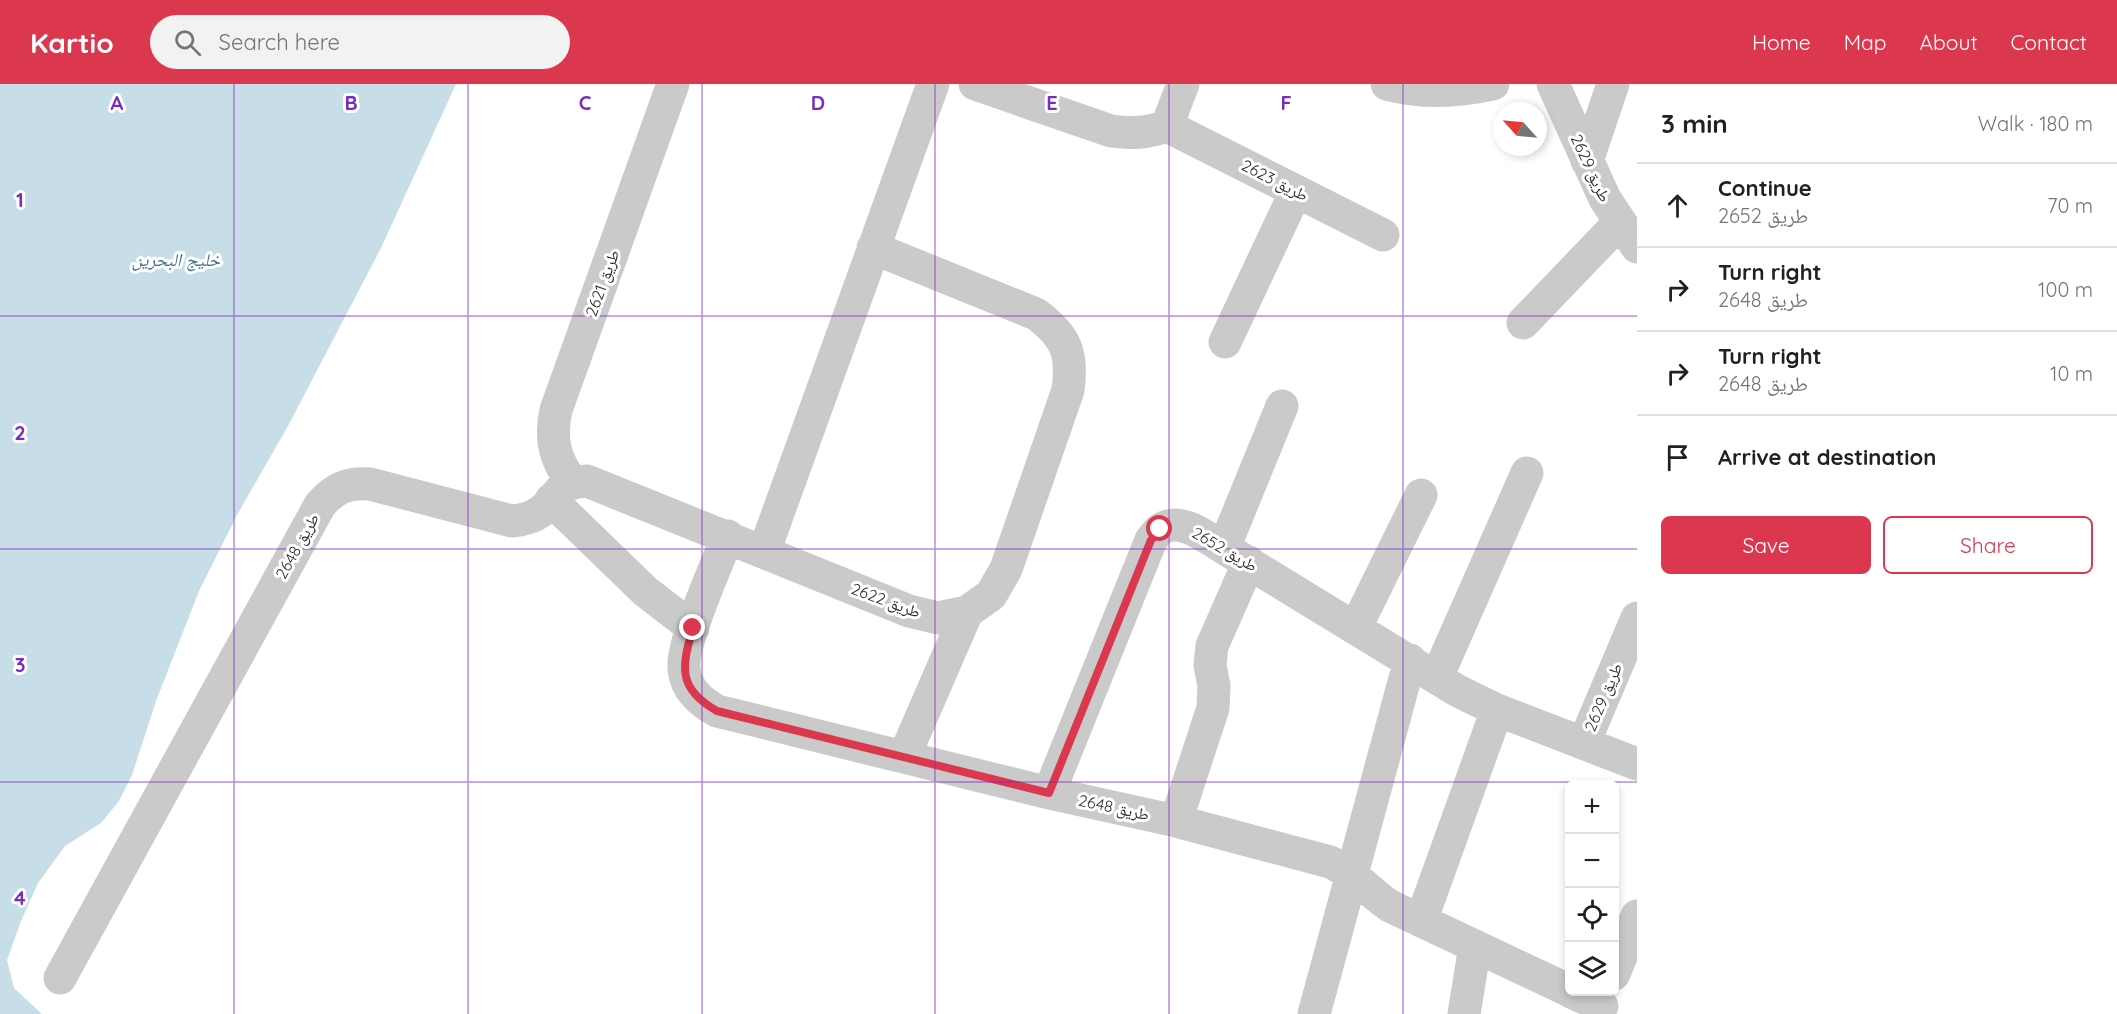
<!DOCTYPE html>
<html lang="en">
<head>
<meta charset="utf-8">
<style>
  body { margin:0; font-family:Quicksand,"Noto Naskh Arabic",sans-serif; background:#f2f2f2; color:#202124 }
  .controls { position:absolute; right:18px; bottom:18px; display:grid; overflow:hidden; border-radius:9px; box-shadow:0 3px 9px #0003 }
  .controls button { width:54px; height:54px; display:grid; place-items:center; padding:0; border:0; border-bottom:2px solid #e0e0e0; background:#fff; color:#202124; font:30px sans-serif }
  .compass { position:absolute; left:1493px; top:18px; width:54px; height:54px; border-radius:50%; background:#fff; box-shadow:0 3px 9px #0003; rotate:297deg }
  .stop { position:absolute; width:18px; height:18px; margin:-14px; border:4px solid #db374f; border-radius:50%; background:#fff }
  .stop.end { background:#db374f; border-color:#fff; box-shadow:0 2px 6px #0008 }
  .list { margin:0; padding:0; list-style:none }
  h2 { display:flex; justify-content:space-between; align-items:center; height:78px; margin:0; padding:0 24px; font-size:26px }
  h2 small { font-size:20px; font-weight:400; color:#757577 }
  .list li { display:grid; grid-template-columns:39px 1fr auto; gap:18px; align-items:center; box-sizing:border-box; height:84px; padding:0 24px; border-top:2px solid #e0e0e0 }
  .list b { display:block; font-size:22px; white-space:nowrap }
  .list p { margin:0; font-size:20px; white-space:nowrap; color:#757577 }
  .list em { font-size:20px; font-style:normal; color:#757577 }
  .actions { display:flex; gap:12px; padding:18px 24px }
  .actions a { flex:1; padding:14px 0; border:2px solid #db374f; border-radius:9px; text-align:center; font-size:21px; color:#db374f }
  .actions .main { background:#db374f; color:#fff }
  .icon { flex:none; width:33px; height:33px; fill:none; stroke:currentColor; stroke-width:2; stroke-linecap:round; stroke-linejoin:round }
  .map { position:relative; flex:none; width:1637px; height:930px; overflow:hidden }
  header { display:flex; align-items:center; gap:36px; box-sizing:border-box; height:84px; padding:0 30px; background:#db374f; color:#fff }
  header strong { font-size:28px }
  nav { display:flex; gap:33px; margin-inline-start:auto; font-size:21px }
  .search { width:420px; height:54px; background:#f2f2f2; display:flex; align-items:center; gap:15px; box-sizing:border-box; padding:0 21px; border-radius:33px; color:#757577; font-size:22px }
  main { display:flex }
  aside { flex:1; background:#fff }
  .map>svg:first-child { display:block }
</style>
</head>
<body>
<header>
<strong>Kartio</strong>
<div class="search"><svg class="icon" aria-label="search" viewBox="0 0 24 24"><circle cx="10" cy="10" r="6"/><path d="M15 15l6 6"/></svg>Search here</div>
<nav><a>Home</a><a>Map</a><a>About</a><a>Contact</a></nav>
</header>
<main>
<div class="map">
<svg width="1637" height="930" viewBox="0 0 1637 930">
  <rect width="100%" height="100%" fill="#fff"/>
  <path fill="#c7dee9" d="M0,0h456l-75,164 -93,178 -51,89 -38,76 -43,110 -24,74 -13,26 -18,22 -36,23 -27,37 -17,38 -14,39 7,28 28,26h-42z"/>
  <g fill="none" stroke-linecap="round" stroke-linejoin="round">
    <path stroke="#cacaca" stroke-width="33" d="M975,0l136,47c21,3 36,2 56,-5l216,109
      M1387,0c36,10 70,8 106,0
      M1553,0l52,115 32,48
      M1167,42l16,-42
      M1587,77l26,-77
      M1523,239l97,-101
      M1225,258l71,-151
      M572,398c-18,-23 -22,-44 -16,-72l117,-326
      M551,416l94,91 48,37
      M728,452c-11,28 -47,107 -44,133 2,21 17,33 33,42l332,82 127,28 154,41c24,11 39,30 60,44l180,85
      M1224,464l58,-142
      M764,468l169,-468
      M1356,543l65,-132
      M1437,593l90,-204
      M1584,659l53,-125
      M904,673l63,-145
      M1049,709l102,-253c3,-3 6,-9 10,-11 20,-13 46,9 63,19l234,143 39,19 140,54
      M1176,737l37,-113 1,-22 -4,-21 2,-19 37,-84
      M1421,837l76,-211
      M1614,890l23,-58
      M60,894l260,-473c14,-17 29,-23 50,-21l142,37c10,-1 20,-3 28,-9 21,-15 14,-29 47,-31l322,130 29,7 29,-6 24,-17 15,-26 62,-179c5,-37 -2,-54 -32,-76l-163,-66
      M1571,908l31,14
      M1314,930l96,-354
      M1464,930l11,-68"/>
  </g>
  <g fill="none" stroke-linecap="round" stroke-linejoin="round">
    <path stroke="#db374f" stroke-width="8" d="M693,544c-12,40 -15,61 24,83l332,82 102,-253 9,-11"/>
  </g>
  <path fill="none" stroke="#7b2cbf" stroke-width="1.5" stroke-opacity="0.55" d="M234,0v930M468,0v930M702,0v930M935,0v930M1169,0v930M1403,0v930M0,232h1637M0,465h1637M0,698h1637"/>
  <g text-anchor="middle" stroke-width="6" stroke-linejoin="round" paint-order="stroke">
    <g font-size="16" fill="#2d2d2d" stroke="#fff">
      <text transform="translate(1591 84) rotate(65)" y="6">طريق 2629</text>
      <text transform="translate(1275 96) rotate(27)" y="6">طريق 2623</text>
      <text transform="translate(602 199) rotate(-70)" y="6">طريق 2621</text>
      <text transform="translate(297 462) rotate(-61)" y="6">طريق 2648</text>
      <text transform="translate(1225 465) rotate(30)" y="6">طريق 2652</text>
      <text transform="translate(886 516) rotate(20)" y="6">طريق 2622</text>
      <text transform="translate(1603 613) rotate(-67)" y="6">طريق 2629</text>
      <text transform="translate(1114 723) rotate(12)" y="6">طريق 2648</text>
    </g>
    <g font-size="18" font-style="italic" fill="#40728a" stroke="#fff">
      <text x="176" y="182">خليج البحرين</text>
    </g>
  </g>
  <g font-size="20" text-anchor="middle" font-weight="bold" fill="#7b2cbf" stroke="#fff" stroke-width="6" stroke-linejoin="round" paint-order="stroke">
    <text x="117" y="26">A</text>
    <text x="351" y="26">B</text>
    <text x="585" y="26">C</text>
    <text x="818" y="26">D</text>
    <text x="1052" y="26">E</text>
    <text x="1286" y="26">F</text>
    <text x="20" y="123">1</text>
    <text x="20" y="356">2</text>
    <text x="20" y="588">3</text>
    <text x="20" y="821">4</text>
  </g>
</svg>
<div class="controls">
<button>+</button>
<button>−</button>
<button><svg class="icon" aria-label="locate" viewBox="0 0 24 24"><circle cx="12" cy="12" r="6"/><path d="M12 2v4M12 18v4M2 12h4M18 12h4"/></svg></button>
<button><svg class="icon" aria-label="layers" viewBox="0 0 24 24"><path d="M12 4l9 5-9 5-9-5zM3 14l9 5 9-5"/></svg></button>
</div>
<svg class="compass" viewBox="-18 -18 36 36"><path d="M0-13l5 13h-10z" fill="#e53935"/><path d="M0 13l5-13h-10z" fill="#757577"/></svg>
<div class="stop" style="left:1160px;top:445px"></div>
<div class="stop end" style="left:693px;top:544px"></div>
</div>
<aside>
<h2>3 min<small>Walk · 180 m</small></h2>
<ul class="list">
<li><svg class="icon" aria-label="ahead" viewBox="0 0 24 24"><path d="M12 20V5M6 11l6-6 6 6"/></svg><div><b>Continue</b><p>طريق 2652</p></div><em>70 m</em></li>
<li><svg class="icon" aria-label="right" viewBox="0 0 24 24"><path d="M7 20v-9h11M14 6l5 5-5 5"/></svg><div><b>Turn right</b><p>طريق 2648</p></div><em>100 m</em></li>
<li><svg class="icon" aria-label="right" viewBox="0 0 24 24"><path d="M7 20v-9h11M14 6l5 5-5 5"/></svg><div><b>Turn right</b><p>طريق 2648</p></div><em>10 m</em></li>
<li><svg class="icon" aria-label="arrive" viewBox="0 0 24 24"><path d="M6 21V4h12l-3 4 3 4H6"/></svg><div><b>Arrive at destination</b></div></li>
</ul>
<div class="actions"><a class="main">Save</a><a>Share</a></div>
</aside>
</main>
</body>
</html>
